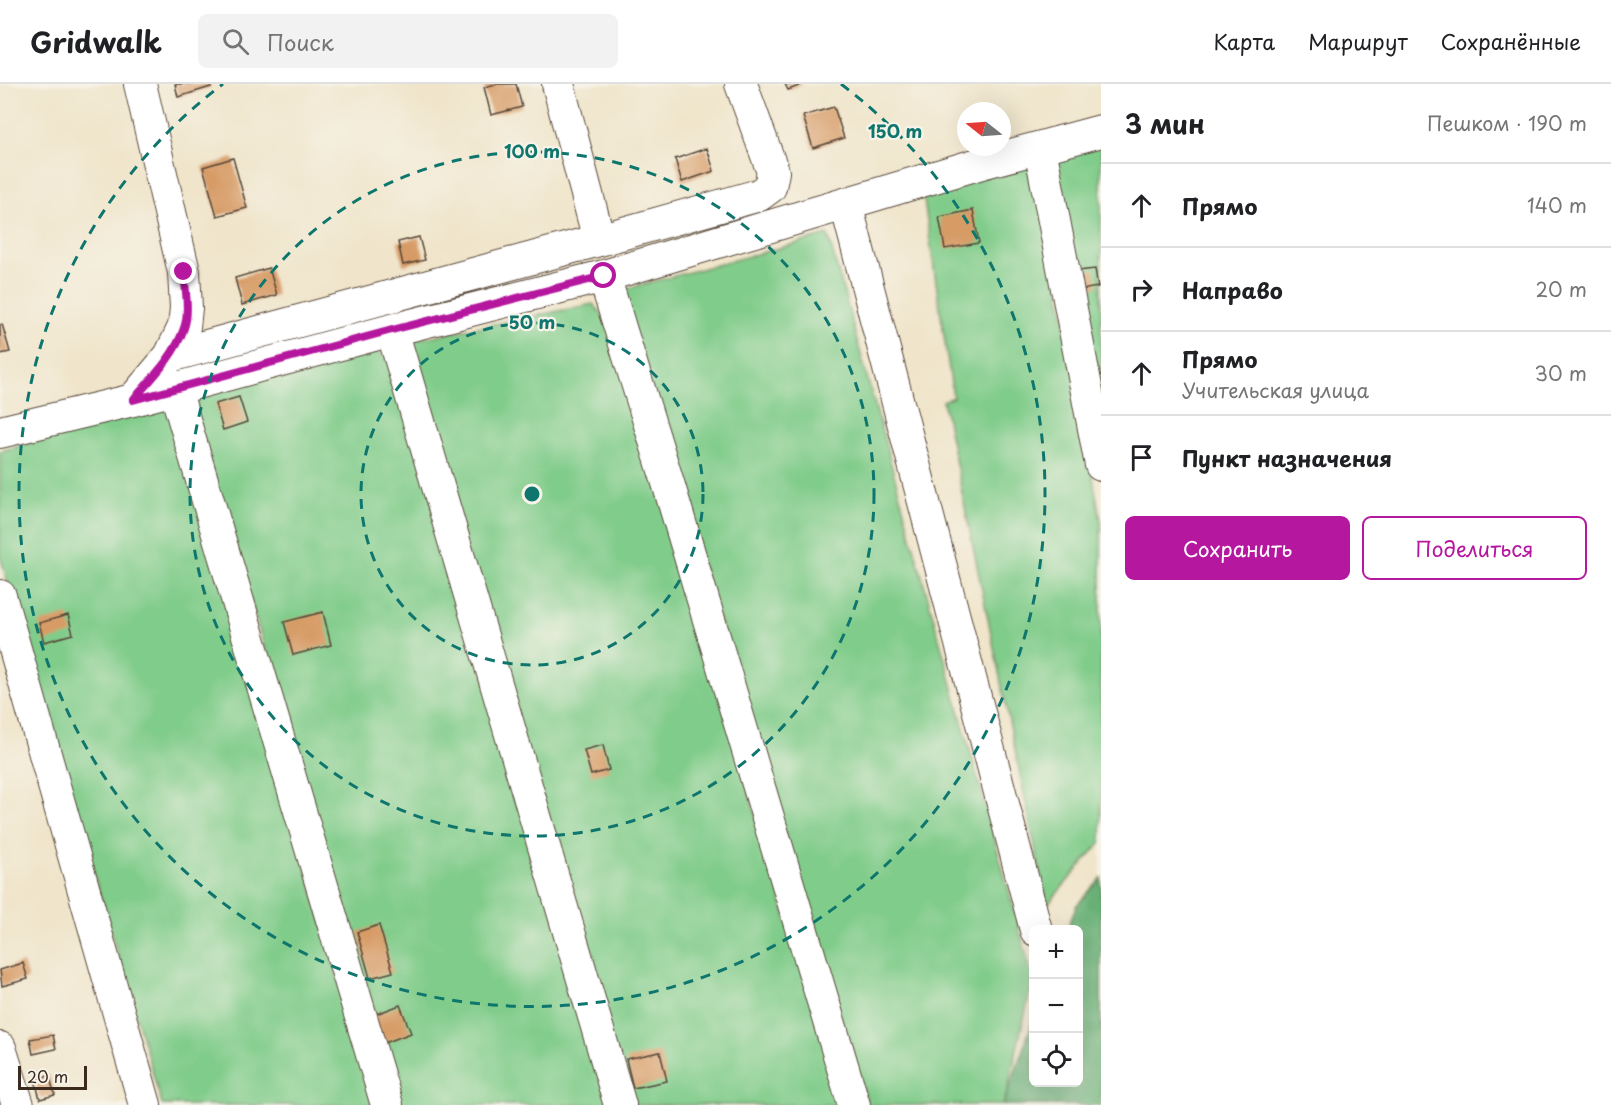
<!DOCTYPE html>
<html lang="ru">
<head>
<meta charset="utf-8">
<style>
  body { margin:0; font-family:"Playpen Sans",sans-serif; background:#f2f2f2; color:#202124 }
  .controls { position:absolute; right:18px; bottom:18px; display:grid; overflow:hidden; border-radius:9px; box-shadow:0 6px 24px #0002 }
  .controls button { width:54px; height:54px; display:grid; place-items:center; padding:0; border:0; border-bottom:2px solid #e0e0e0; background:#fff; color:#202124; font:30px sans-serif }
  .compass { position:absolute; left:957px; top:18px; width:54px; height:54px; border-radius:50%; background:#fff; box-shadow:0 6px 24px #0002; rotate:287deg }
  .scale { position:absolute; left:18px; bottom:15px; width:69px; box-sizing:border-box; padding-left:6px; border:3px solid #3b2a1e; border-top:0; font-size:16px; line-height:21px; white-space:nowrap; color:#3b2a1e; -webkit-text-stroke:4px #f7f3e8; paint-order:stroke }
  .stop { position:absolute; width:18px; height:18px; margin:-14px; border:4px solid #b5179e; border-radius:50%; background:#fff }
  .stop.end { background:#b5179e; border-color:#fff; box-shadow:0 2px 6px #0008 }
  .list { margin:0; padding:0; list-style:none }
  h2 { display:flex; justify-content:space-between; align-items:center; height:78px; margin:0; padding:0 24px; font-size:26px }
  h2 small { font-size:20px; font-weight:400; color:#757577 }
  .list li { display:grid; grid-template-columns:39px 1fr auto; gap:18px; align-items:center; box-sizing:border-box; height:84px; padding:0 24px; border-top:2px solid #e0e0e0 }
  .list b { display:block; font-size:22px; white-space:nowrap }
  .list p { margin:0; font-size:20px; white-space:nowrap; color:#757577 }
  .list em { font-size:20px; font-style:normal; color:#757577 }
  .actions { display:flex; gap:12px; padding:18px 24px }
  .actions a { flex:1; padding:14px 0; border:2px solid #b5179e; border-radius:9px; text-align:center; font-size:21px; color:#b5179e }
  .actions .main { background:#b5179e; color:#fff }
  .icon { flex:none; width:33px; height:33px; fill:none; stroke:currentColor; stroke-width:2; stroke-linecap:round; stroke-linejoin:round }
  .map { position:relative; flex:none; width:1101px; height:1021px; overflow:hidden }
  header { display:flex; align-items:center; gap:36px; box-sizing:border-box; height:84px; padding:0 30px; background:#fff; border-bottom:2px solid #e0e0e0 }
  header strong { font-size:28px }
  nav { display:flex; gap:33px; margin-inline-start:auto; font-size:21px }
  .search { width:420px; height:54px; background:#f2f2f2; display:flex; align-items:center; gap:15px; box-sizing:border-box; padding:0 21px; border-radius:9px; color:#757577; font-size:22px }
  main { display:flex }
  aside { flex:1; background:#fff }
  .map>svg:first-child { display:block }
</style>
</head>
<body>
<header>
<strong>Gridwalk</strong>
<div class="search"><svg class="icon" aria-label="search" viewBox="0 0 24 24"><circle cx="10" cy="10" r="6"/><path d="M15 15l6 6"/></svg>Поиск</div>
<nav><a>Карта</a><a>Маршрут</a><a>Сохранённые</a></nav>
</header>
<main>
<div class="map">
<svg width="1101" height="1021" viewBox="0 0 1101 1021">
  <rect width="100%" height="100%" fill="#f7f3e8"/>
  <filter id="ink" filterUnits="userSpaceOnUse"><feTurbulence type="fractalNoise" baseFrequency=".0167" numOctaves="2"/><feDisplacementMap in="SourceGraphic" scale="12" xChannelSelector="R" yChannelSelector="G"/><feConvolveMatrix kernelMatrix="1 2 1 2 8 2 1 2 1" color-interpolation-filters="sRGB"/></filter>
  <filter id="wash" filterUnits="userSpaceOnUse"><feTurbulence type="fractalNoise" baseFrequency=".008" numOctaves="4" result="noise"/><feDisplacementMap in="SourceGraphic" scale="24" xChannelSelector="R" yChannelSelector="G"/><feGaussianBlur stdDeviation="1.35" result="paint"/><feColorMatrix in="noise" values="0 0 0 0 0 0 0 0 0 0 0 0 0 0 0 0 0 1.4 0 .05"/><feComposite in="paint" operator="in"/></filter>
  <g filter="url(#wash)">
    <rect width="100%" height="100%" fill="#f0e5cb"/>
    <path fill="#80cc8a" stroke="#5e7b54" stroke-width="1.5" d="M1101,58v279l-50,-267z
      M1036,76l65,362v320l-54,63 -104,-504 10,-4 -30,-203z
      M828,151l205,744 -29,126h-136l-250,-814z
      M593,220l16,18 233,783h-213l-225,-763z
      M375,266l18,13 216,742h-209l-210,-708z
      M172,321l203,700h-213l-162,-549v-105z"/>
    <path fill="#68b076" stroke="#526d4a" stroke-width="1.5" d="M1101,794v227h-98l30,-84 1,61h44v-152l-11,-1 9,-23z"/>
    <g id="blocks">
      <path fill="#d79b66" d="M175,0h35l1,3 -33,10z
        M496,0h20l6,23 -31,8 -7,-28z
        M785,0h19l-16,6z
        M834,23l10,31 -31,10 -10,-32z
        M707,64l7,23 -32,11 -7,-23z
        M233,74l14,50 -30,8 -14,-49z
        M973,126l6,33 -34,6 -6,-32z
        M419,153l6,23 -22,5 -5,-23z
        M269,184l8,27 -35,10 -7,-27z
        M1095,185l3,18 -17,3 -3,-19z
        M2,240l8,28 -10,2v-29z
        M239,313l8,25 -24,8 -8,-26z
        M323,528l8,33 -38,10 -9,-33z
        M68,531l5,19 -29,8 -5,-19z
        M603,661l6,25 -18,5 -7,-25z
        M379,841l14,47 -23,6 -13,-46z
        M23,879l5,16 -26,7 -2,-16z
        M400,921l11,28 -29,11 -11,-28z
        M53,951l3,14 -23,5 -3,-15z
        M660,968l7,29 -34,7 -7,-29z
        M49,991l6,20 -15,4 -5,-19z"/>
    </g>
  </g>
  <g filter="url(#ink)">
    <use href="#blocks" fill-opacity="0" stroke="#564638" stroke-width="1.5"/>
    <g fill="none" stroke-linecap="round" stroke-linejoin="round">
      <g stroke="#564638" stroke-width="34">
        <path id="minor" d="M140,0l44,188 2,36 -2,19 -14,29
          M558,0l41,156
          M1040,64l61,317
          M846,120l190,726
          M604,192l65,210 185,619
          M392,246l228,775
          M175,305l212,716
          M133,316l259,-70 212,-54 381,-114 116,-31
          M0,348l133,-32 37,-44 429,-116 160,-45 11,-8 3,-15 -32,-88
          M0,512l145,509
          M0,964l18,57"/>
      </g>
      <use href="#minor" stroke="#fff" stroke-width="32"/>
    </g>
  </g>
  <g fill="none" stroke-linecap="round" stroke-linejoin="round" filter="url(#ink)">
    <path stroke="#b5179e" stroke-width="8" d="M184,188c1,17 6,39 0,56 -9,28 -32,50 -51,72l259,-70 212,-54"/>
  </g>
  <g fill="none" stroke="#0f766e" stroke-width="3" stroke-dasharray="10 8">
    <circle cx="532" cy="410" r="171"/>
    <circle cx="532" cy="410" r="342"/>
    <path d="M841 0A513 513 0 1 1 223 0"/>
  </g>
  <circle cx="532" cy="410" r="9" fill="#0f766e" stroke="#f7f3e8" stroke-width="3"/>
  <g font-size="18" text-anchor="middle" font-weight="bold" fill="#0f766e" stroke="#f7f3e8" stroke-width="4.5" stroke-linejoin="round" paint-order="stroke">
    <text x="895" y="54">150 m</text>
    <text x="532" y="74">100 m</text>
    <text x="532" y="245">50 m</text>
  </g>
</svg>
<div class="controls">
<button>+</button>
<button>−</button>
<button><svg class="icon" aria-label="locate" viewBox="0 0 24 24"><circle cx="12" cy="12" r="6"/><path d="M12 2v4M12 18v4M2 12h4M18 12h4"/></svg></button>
</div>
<svg class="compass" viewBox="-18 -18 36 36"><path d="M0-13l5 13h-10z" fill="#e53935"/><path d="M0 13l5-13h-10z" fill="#757577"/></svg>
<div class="scale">20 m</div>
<div class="stop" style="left:604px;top:192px"></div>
<div class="stop end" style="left:184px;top:188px"></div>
</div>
<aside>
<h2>3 мин<small>Пешком · 190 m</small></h2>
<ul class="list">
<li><svg class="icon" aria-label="ahead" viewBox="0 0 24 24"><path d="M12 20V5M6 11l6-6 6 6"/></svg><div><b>Прямо</b></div><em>140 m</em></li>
<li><svg class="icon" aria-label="right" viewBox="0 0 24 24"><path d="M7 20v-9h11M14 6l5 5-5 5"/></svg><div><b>Направо</b></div><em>20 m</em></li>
<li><svg class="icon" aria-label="ahead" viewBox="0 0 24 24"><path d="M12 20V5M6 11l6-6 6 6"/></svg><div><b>Прямо</b><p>Учительская улица</p></div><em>30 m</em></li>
<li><svg class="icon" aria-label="arrive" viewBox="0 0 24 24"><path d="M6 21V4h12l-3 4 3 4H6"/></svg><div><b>Пункт назначения</b></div></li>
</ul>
<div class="actions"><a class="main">Сохранить</a><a>Поделиться</a></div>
</aside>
</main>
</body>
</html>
